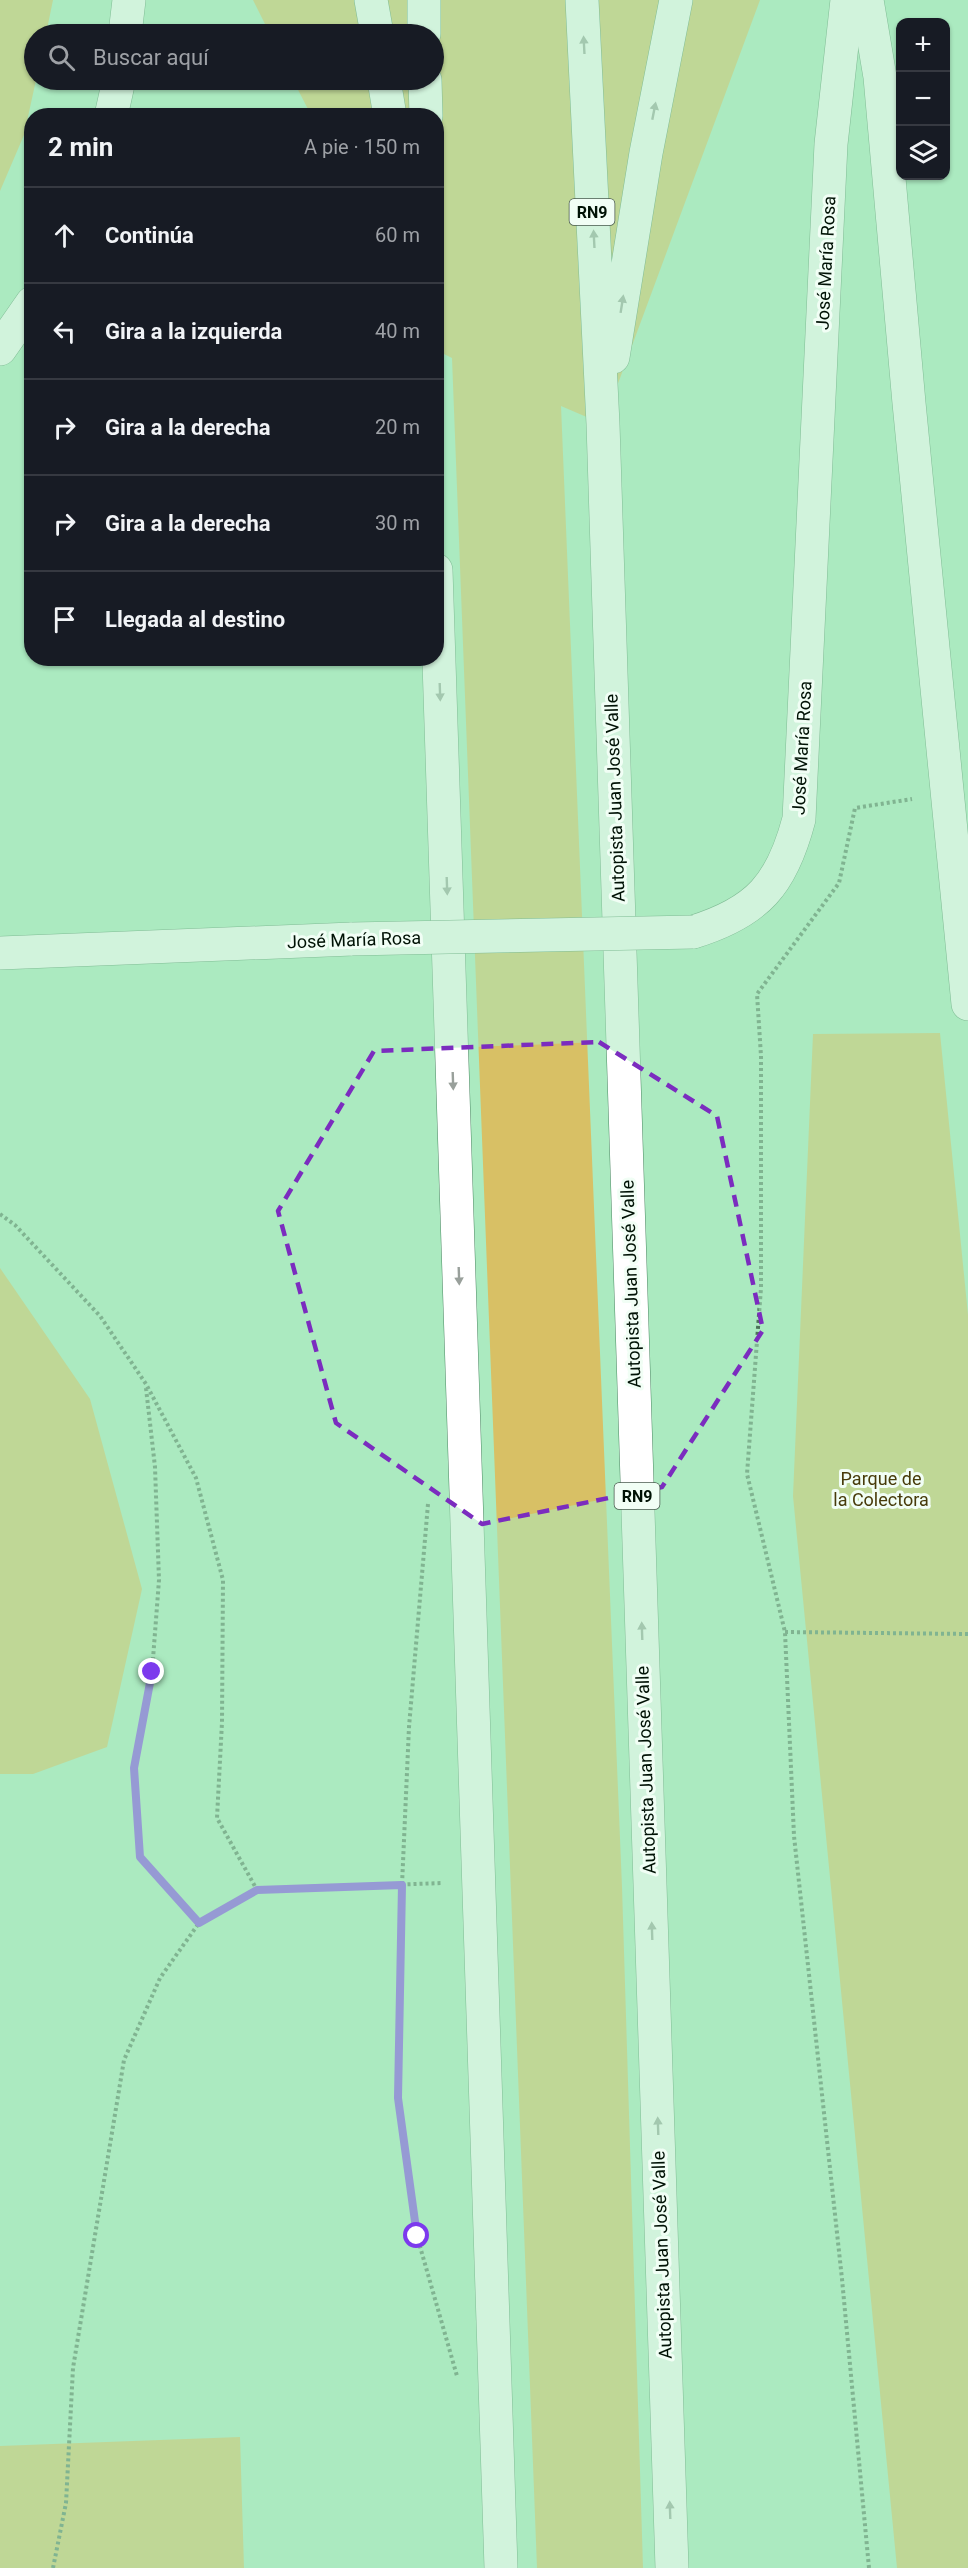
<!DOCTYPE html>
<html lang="es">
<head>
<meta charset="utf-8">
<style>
  body { margin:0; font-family:Roboto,sans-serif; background:#242831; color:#f1f3f6 }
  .controls { position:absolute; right:18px; top:18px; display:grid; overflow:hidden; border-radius:12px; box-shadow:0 2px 4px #0004 }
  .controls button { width:54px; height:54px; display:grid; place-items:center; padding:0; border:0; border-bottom:2px solid #363941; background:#171b24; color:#f1f3f6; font:30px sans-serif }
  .stop { position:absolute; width:18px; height:18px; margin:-14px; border:4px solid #7c3aed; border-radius:50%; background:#fff }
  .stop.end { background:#7c3aed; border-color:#fff; box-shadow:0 2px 6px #0008 }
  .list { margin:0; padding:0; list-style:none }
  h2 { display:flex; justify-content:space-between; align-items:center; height:78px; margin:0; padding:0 24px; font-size:26px }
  h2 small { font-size:20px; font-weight:400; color:#9ea1a6 }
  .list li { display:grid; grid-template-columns:39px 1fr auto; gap:18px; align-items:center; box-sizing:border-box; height:96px; padding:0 24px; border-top:2px solid #363941 }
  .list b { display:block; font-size:22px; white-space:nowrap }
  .list em { font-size:20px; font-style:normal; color:#9ea1a6 }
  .icon { flex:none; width:33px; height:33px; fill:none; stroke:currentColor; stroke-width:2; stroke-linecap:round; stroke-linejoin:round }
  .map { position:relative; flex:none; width:968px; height:2568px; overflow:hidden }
  .search { position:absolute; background:#171b24; box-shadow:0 2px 4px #0004; left:24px; top:24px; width:420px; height:66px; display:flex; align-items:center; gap:15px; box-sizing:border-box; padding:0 21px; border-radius:33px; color:#9ea1a6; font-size:22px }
  .panel { position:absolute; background:#171b24; box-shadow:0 2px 4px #0004; left:24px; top:108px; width:420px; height:558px; border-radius:24px }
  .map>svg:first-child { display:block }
</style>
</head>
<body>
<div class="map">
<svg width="968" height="2568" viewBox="0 0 968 2568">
  <rect width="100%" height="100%" fill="#abeac0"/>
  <path fill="#d8c065" d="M0,0h53l-7,34h-12l2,46 -12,55 -24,56z
    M253,0h507l-157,424 -42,-18 61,1481 21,681h-106l-85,-2210 -16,-8v-234l-125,-1 -18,-35h141v-46h-164z
    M940,1033l28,282v1253h-71l-104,-1072 20,-462z
    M0,1268l90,131 52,190 -35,158 -74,27h-33z
    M240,2437l4,131h-244v-122z"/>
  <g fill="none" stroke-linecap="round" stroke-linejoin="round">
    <g stroke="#4b8762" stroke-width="34">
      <path id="minor" d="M867,0l13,77 29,326 59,601"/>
    </g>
    <g stroke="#4b8762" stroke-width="34">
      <path id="secondary" d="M125,34l4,-34
        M111,116l8,-36
        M0,349l32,-46
        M693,932c65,-20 89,-48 106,-113l32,-675 16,-144
        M0,953l352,-14"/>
    </g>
    <g stroke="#4b8762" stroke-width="34">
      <path id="motorway" d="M371,0l6,34
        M424,0v34
        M582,0l21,424 69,2144
        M384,80l6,36
        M425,80l1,36
        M613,357l33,-204 30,-153
        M436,570l65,1998"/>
    </g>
    <path stroke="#4d7359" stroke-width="4" stroke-dasharray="3 3" stroke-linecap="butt" d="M0,1214l15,11 85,91 46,68 50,94 27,102 -1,142 -5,96 40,72
      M146,1388l9,79 4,113 -7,92 -18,96 5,89 60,66
      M428,1504l-19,223 -7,158 -4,213 19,138 40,140
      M785,1632l183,2
      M53,2568l13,-65 7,-135 51,-308 36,-82 39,-55 58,-33 185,-7
      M869,2568l-27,-289 -48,-443 -9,-204 -38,-158 14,-186v-232l-4,-62 82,-111 16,-75 57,-9"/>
    <use href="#minor" stroke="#fff" stroke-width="33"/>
    <use href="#secondary" stroke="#fff" stroke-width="33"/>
    <use href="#motorway" stroke="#fff" stroke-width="33"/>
    <g stroke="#4b8762" stroke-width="34" stroke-linecap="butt">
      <path id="secondary-bridge" d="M352,939l341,-7"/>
    </g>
    <use href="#secondary-bridge" stroke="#fff" stroke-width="33"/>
  </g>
  <defs><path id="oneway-solid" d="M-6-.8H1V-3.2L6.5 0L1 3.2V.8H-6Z" transform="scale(1.5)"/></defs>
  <g fill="#99a09b">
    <use href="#oneway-solid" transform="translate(584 45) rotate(-93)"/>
    <use href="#oneway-solid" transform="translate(654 111) rotate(-79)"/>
    <use href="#oneway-solid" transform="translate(594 239) rotate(-93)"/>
    <use href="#oneway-solid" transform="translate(622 304) rotate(-81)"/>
    <use href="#oneway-solid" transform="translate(440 692) rotate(88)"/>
    <use href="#oneway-solid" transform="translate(447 886) rotate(88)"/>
    <use href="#oneway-solid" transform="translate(453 1081) rotate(88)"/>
    <use href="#oneway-solid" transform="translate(459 1276) rotate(88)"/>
    <use href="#oneway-solid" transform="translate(642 1631) rotate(-92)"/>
    <use href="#oneway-solid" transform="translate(652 1931) rotate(-92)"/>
    <use href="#oneway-solid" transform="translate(658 2126) rotate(-92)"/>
    <use href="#oneway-solid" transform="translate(670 2510) rotate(-92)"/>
  </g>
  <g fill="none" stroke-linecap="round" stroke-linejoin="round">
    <path stroke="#7c3aed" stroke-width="8" d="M152,1672l-18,96 6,89 59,66 58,-33 145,-5 -4,213 19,138"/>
  </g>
  <path d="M0 0H968V2568H0ZM599,1042l118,74 46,214 -101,157 -180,37 -146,-101 -58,-212 96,-160z" fill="#abeac0" fill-opacity=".55" fill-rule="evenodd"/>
  <path fill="none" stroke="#7b2cbf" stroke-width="4.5" stroke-dasharray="12 8" stroke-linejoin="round" d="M599,1042l118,74 46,214 -101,157 -180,37 -146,-101 -58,-212 96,-160z"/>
  <g text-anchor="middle" stroke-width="6" stroke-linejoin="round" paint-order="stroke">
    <g fill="#f1fef5" stroke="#48594d" stroke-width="1.5">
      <rect x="569.5" y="199" width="45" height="26" rx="4.5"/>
      <rect x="614.5" y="1483" width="45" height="26" rx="4.5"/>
    </g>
    <g font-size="16" font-weight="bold" fill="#001205">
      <text x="592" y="218">RN9</text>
      <text x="637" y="1502">RN9</text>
    </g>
    <g font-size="18" fill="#001205" stroke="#f1fef5">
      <text transform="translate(826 263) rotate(-87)" y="6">José María Rosa</text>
      <text transform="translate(802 748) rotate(-87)" y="6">José María Rosa</text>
      <text transform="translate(615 798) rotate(-92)" y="6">Autopista Juan José Valle</text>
      <text transform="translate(354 940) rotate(-2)" y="6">José María Rosa</text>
      <text transform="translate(631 1284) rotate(-92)" y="6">Autopista Juan José Valle</text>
      <text transform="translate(646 1770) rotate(-92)" y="6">Autopista Juan José Valle</text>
      <text transform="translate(662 2255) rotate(-92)" y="6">Autopista Juan José Valle</text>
    </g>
    <g font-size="18" fill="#473b0a" stroke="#f1fef5">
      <text x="881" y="1485">Parque de<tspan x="881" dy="21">la Colectora</tspan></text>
    </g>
  </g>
</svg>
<div class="controls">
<button>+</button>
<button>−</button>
<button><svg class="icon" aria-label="layers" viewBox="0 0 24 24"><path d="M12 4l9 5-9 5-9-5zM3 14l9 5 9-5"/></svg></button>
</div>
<div class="stop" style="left:417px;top:2236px"></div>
<div class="stop end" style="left:152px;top:1672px"></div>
<div class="search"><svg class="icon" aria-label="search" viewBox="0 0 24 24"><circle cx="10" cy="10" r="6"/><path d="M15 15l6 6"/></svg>Buscar aquí</div>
<section class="panel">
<h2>2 min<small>A pie · 150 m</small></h2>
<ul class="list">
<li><svg class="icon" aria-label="ahead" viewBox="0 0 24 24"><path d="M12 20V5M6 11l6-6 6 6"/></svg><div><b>Continúa</b></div><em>60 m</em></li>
<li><svg class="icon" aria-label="left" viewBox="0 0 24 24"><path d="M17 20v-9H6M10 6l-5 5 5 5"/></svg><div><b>Gira a la izquierda</b></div><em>40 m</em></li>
<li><svg class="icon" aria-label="right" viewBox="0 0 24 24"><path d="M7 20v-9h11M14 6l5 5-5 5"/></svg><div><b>Gira a la derecha</b></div><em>20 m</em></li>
<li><svg class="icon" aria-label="right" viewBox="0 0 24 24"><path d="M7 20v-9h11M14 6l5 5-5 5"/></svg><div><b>Gira a la derecha</b></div><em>30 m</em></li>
<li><svg class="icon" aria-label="arrive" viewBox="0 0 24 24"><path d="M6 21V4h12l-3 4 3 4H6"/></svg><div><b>Llegada al destino</b></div></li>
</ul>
</section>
</div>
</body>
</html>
